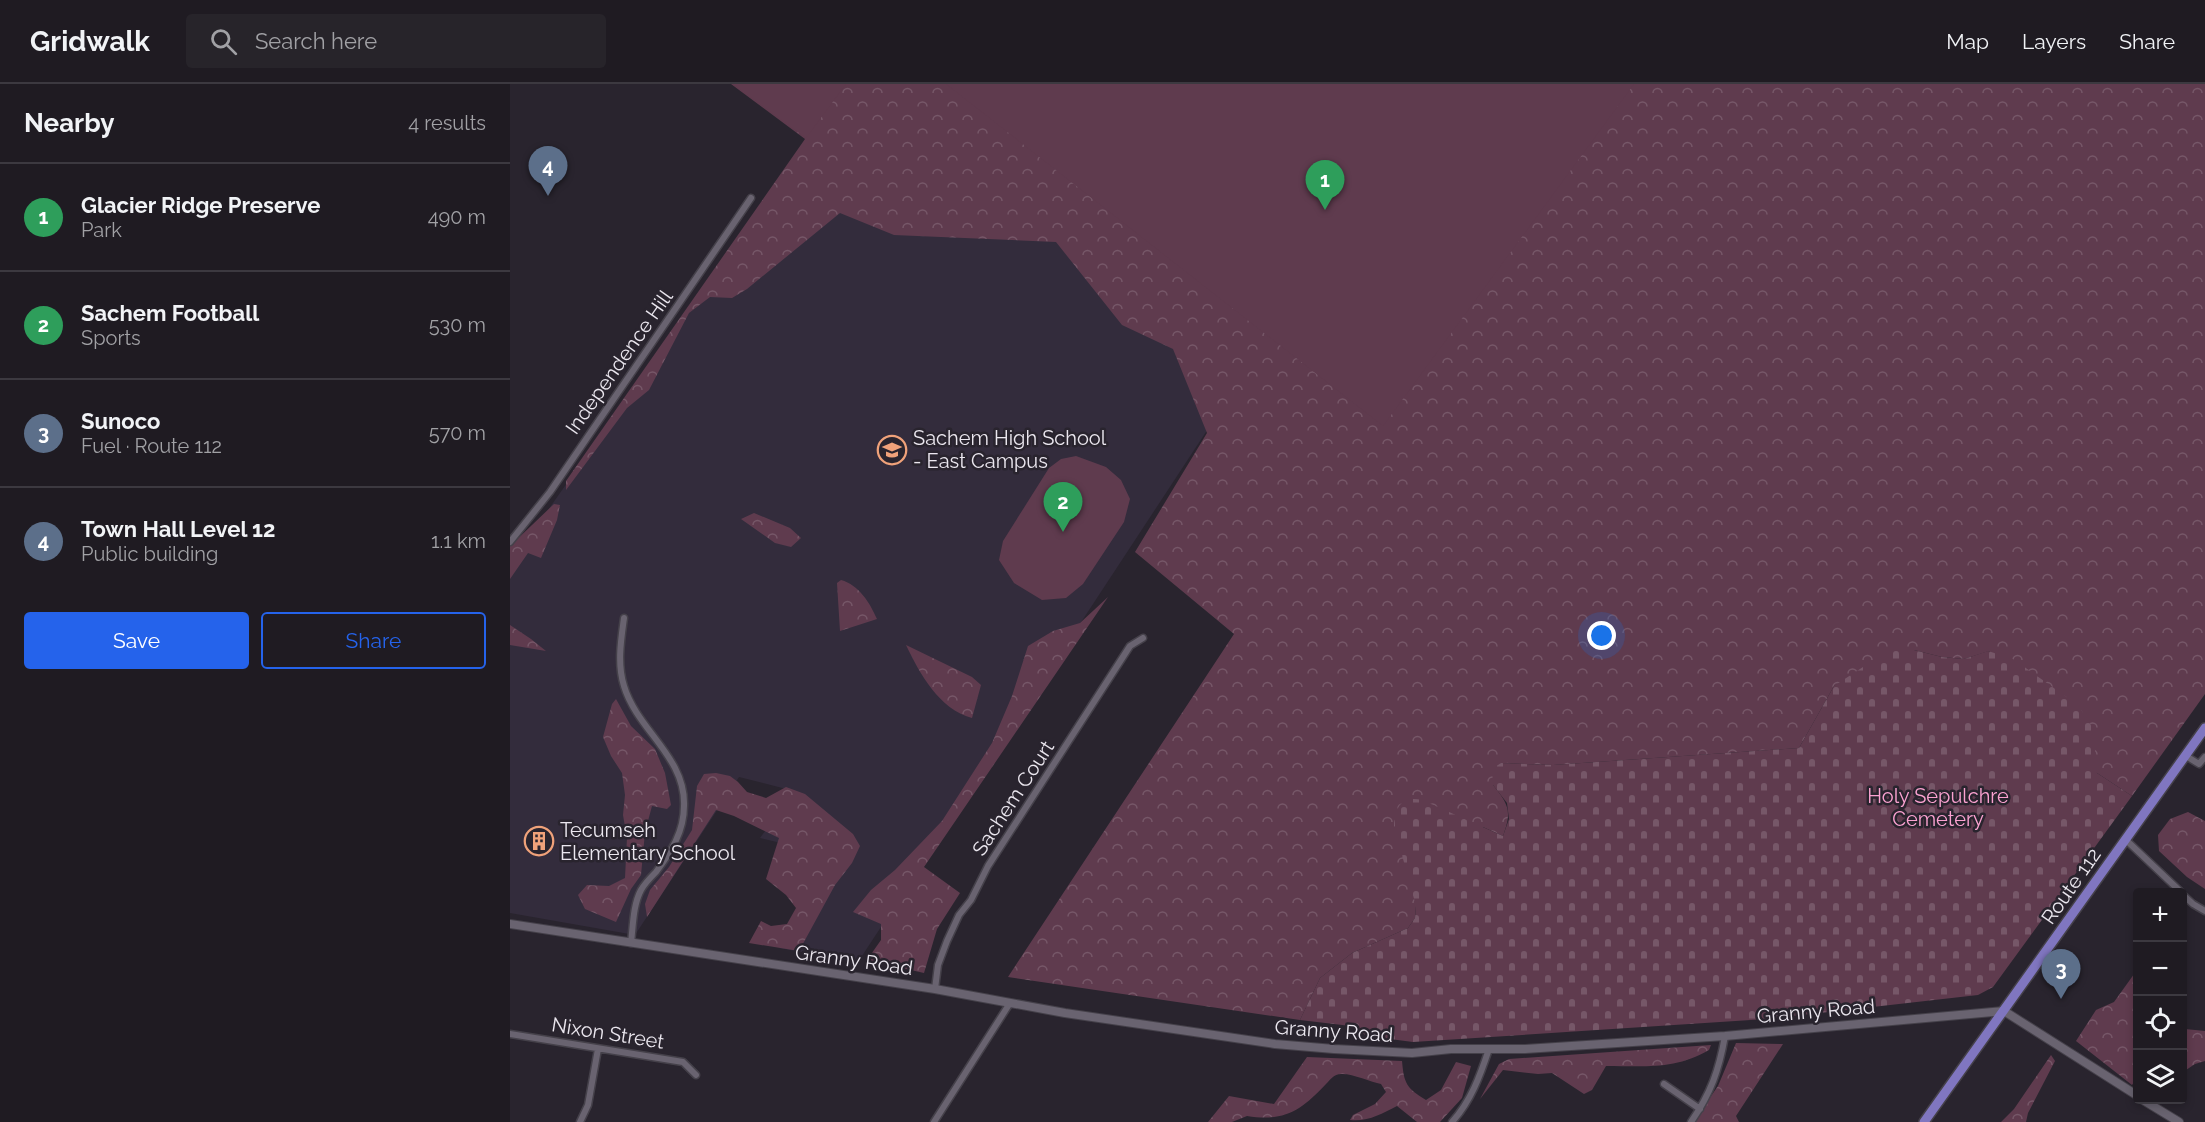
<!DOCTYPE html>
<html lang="en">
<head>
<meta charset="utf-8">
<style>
  body { margin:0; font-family:Raleway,sans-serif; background:#27242a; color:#f1f3f6 }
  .controls { position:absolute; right:18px; bottom:18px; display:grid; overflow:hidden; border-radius:6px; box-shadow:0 3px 9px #0003 }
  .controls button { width:54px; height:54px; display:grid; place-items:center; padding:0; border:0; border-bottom:2px solid #3c3940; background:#1f1b22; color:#f1f3f6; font:30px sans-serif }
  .you { position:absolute; left:1092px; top:552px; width:21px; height:21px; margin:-15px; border:4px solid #fff; border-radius:50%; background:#1a73e8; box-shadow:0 0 0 9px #1a73e833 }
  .badge { display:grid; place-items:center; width:39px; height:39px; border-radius:50%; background:#2563eb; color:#fff; font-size:20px; font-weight:700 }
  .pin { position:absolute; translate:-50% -50px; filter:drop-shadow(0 2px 3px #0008) }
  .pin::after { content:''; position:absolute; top:32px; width:21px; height:18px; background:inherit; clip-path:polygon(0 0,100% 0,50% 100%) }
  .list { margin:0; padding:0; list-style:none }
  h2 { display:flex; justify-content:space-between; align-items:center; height:78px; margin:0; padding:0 24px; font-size:26px }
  h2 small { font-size:20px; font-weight:400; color:#a1a1a5 }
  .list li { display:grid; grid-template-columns:39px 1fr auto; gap:18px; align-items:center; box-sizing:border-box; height:108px; padding:0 24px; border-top:2px solid #3c3940 }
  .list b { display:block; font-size:22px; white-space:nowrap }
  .list p { margin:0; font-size:20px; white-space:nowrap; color:#a1a1a5 }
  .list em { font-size:20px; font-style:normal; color:#a1a1a5 }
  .actions { display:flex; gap:12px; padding:18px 24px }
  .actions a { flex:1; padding:14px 0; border:2px solid #2563eb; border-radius:6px; text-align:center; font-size:21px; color:#2563eb }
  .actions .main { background:#2563eb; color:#fff }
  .icon { flex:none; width:33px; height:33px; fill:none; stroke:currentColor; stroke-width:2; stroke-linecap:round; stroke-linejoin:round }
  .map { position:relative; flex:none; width:1695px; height:1038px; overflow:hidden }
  header { display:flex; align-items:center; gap:36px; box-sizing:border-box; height:84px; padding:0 30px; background:#1f1b22; border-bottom:2px solid #3c3940 }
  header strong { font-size:28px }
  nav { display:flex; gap:33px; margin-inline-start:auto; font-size:21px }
  .search { width:420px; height:54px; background:#27242a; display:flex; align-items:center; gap:15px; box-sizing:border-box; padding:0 21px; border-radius:6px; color:#a1a1a5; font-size:22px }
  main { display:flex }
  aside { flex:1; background:#1f1b22 }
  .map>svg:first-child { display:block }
</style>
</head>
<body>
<header>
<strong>Gridwalk</strong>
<div class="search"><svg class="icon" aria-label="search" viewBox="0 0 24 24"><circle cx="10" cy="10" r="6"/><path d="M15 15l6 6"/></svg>Search here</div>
<nav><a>Map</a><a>Layers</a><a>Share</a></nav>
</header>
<main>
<aside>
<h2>Nearby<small>4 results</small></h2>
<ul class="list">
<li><span class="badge" style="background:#2e9e5b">1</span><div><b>Glacier Ridge Preserve</b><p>Park</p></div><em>490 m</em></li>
<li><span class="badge" style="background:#2e9e5b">2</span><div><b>Sachem Football</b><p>Sports</p></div><em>530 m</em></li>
<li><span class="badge" style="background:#5c6f8a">3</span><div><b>Sunoco</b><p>Fuel · Route 112</p></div><em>570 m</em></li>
<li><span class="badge" style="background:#5c6f8a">4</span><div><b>Town Hall Level 12</b><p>Public building</p></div><em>1.1 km</em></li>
</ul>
<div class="actions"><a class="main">Save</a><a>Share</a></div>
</aside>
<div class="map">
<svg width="1695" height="1038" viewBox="0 0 1695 1038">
  <defs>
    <pattern id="forest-crowns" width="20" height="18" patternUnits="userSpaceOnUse" patternTransform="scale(1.5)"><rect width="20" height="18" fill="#5f3b4e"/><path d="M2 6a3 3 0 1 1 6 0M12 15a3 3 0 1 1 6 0" fill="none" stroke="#765768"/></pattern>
    <pattern id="cemetery-stones" width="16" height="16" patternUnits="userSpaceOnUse" patternTransform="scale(1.5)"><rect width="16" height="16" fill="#5f3b4e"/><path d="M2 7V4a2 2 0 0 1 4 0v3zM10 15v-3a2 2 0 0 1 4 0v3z" fill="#765768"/></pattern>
  </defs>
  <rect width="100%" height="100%" fill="#29242e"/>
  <path fill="#332c3c" d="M338,0l421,252 -411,626 -79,-14 57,-92 -76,-18 34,-47 -55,-14 -104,158 -125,-22v-349z"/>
  <path fill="url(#forest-crowns)" d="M221,0h1474v610l-73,102 -35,-23 -108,-122 -25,8 -22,-2 -28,-7 -80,36 -35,62 -246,17 -52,-2 -8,22c16,20 19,26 10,51l-20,-9 -67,79 -1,12 -7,10 -56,25 -32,25 -20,42 -292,-43 226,-343 -99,-82 72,-119 -34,-84 -51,-24 -66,-83 -162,-7 -54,-22 -93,76 -15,9 -22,-1 -21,16 -40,77 -22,18 -61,82v-9l239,-342z
    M44,420l6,1 -3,15 -16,38 -13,-5 -18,26v-33z
    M244,429l36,15 11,10 -10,9 -16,-4 -34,-24z
    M331,496c18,5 29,23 36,39l-37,12 -3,-48z
    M598,513l-184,270 36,26 -23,36 -13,44 -57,-13 14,-20v-16l-28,-12 18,-22 24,-20 47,-49 50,-78 20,-47 16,-50 25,-15 27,-8z
    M0,541l21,14 15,12 -36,-6z
    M396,561l66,32 9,8 -9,33c-33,-9 -52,-44 -66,-73z
    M106,615l15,27 24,23 10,24 6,32 -4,4 -15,-3 -7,26 -4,43 -10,14 -15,33 -31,-13 -7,-14 9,-10 22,1 16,-8 2,-40 -4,-23 2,-20 -3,-22 -11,-17 -8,-19 9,-33z
    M206,689l14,3 8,6 9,10 19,6 20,-11 19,7 48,40 7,12 -8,17 -17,22 -36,66 -50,-8 12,-22 10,5 16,-2 9,-16 -10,-13 -20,-16 13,-41 -45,-22 -18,-6 -69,107 -2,-13 5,-14 19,-23 23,-37 5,-44 7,-12z
    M1678,728l17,9v68l-18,-12 -28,-26 -1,-16 12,-16z
    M1627,886l1,107 -6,8 -56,-44 20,-31 18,-8z
    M1675,945l20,2v30l-10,3 -12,8v-40z
    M1226,959l47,1 -47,72 3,6h-46l25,-36z
    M1201,961l-2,5c-34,20 -65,16 -103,16l-14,24 -8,4 -32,-21 -14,1 -35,-4 -23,29 19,-35 10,-5z
    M1541,971l4,6 -27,52 -2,9h-25l13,-13z
    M797,973l95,4c2,22 4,27 24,39l15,-10 15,-28 15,4 -9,32 -22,24h-23l-20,-16c-16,8 -29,16 -47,14l3,-5 22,-11 11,-12 -5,-8c-10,-2 -30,-11 -40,-10 -7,0 -11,6 -15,10 -25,26 -40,38 -79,32l-15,6h-24l21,-26 45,8z"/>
  <path fill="url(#cemetery-stones)" d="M1379,566h25l28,7 22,2 24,-8 25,8 65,46 15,23 4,45 35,23 -139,191 -15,8 -212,24 -353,23 -46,-6 -16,-10 -51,-6 20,-42 32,-25 56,-25 7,-10 1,-12 -22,-80c1,-18 7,-31 28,-26l81,36 6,-17 -2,-16 -14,-18 -1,-16 9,-6 52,2 246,-17 35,-62z"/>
  <path fill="#5f3b4e" d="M222,0h114l-40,54z
    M436,0h688l-251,342z
    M566,372l30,11 15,13 9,19 -6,23 -41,62 -17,14 -24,2 -28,-17 -15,-23 4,-19 46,-73 12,-9z"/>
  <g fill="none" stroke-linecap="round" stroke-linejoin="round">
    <g stroke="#45414a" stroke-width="9">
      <path id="minor" d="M0,458l40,-50 201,-294
        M114,534c-3,22 -7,46 0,68 13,44 62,71 60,120 0,26 -13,46 -28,66 -5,5 -11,11 -15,18 -8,15 -8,36 -10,53
        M1676,672l13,8 6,-7
        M1616,756l55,52
        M1672,810l11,10 12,7
        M425,905l3,-24 9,-24 12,-26 12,-15 17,-34 142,-220 13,-8
        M0,950l173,28 13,13
        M1154,1000l36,25
        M70,1038l8,-17 10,-56
        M424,1038l76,-119
        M942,1038c19,-21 28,-46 37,-73
        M1181,1038c20,-29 28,-52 34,-86"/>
    </g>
    <g stroke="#45414a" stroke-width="10">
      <path id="tertiary" d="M0,840l425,65 130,24 210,31 59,5 78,4 39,-4h74l200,-13 279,-25 134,85
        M1633,1016l36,22"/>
    </g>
    <g stroke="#45414a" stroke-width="12">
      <path id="primary" d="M1414,1038l281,-394"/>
    </g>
    <use href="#minor" stroke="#696370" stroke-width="6"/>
    <use href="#tertiary" stroke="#696370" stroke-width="8"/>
    <use href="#primary" stroke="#8076c0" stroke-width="9"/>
  </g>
  <defs>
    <g id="school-ring" transform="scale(1.5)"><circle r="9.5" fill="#29242e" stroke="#f0a27a" stroke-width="1.5"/><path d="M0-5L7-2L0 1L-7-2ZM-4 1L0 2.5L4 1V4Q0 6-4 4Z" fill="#f0a27a"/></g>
    <g id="building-ring" transform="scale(1.5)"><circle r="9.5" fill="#29242e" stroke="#f0a27a" stroke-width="1.5"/><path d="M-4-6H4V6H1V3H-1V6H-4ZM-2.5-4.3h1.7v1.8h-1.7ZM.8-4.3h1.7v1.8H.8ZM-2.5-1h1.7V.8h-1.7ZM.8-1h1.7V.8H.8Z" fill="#f0a27a"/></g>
  </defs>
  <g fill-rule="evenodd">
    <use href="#school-ring" x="382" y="366"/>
    <use href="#building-ring" x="29" y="757"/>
  </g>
  <g text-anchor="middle" stroke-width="5" stroke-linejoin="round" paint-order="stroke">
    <g font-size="20" fill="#ebe7ef" stroke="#29242e">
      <text transform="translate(109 278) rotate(-55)" y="7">Independence Hill</text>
      <text transform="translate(503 714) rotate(-57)" y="7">Sachem Court</text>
      <text transform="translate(1561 802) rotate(-55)" y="7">Route 112</text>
      <text transform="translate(344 876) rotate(8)" y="7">Granny Road</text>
      <text transform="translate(1306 927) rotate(-5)" y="7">Granny Road</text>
      <text transform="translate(824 947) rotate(4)" y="7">Granny Road</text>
      <text transform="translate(98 949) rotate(9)" y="7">Nixon Street</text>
    </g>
    <g font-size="20" fill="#ebe7ef" stroke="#29242e" text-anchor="start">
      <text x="403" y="361">Sachem High School<tspan x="403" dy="23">- East Campus</tspan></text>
      <text x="50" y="753">Tecumseh<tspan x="50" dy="23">Elementary School</tspan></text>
    </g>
    <g font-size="20" fill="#fba2d1" stroke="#29242e">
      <text x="1428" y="719">Holy Sepulchre<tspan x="1428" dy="23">Cemetery</tspan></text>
    </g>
  </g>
</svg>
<div class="controls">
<button>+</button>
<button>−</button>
<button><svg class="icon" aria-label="locate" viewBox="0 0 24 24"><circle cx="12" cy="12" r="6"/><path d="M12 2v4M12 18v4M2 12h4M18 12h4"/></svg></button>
<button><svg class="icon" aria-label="layers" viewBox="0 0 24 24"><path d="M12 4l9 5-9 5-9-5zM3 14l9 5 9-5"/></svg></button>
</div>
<div class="you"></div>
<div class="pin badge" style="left:815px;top:126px;background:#2e9e5b">1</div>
<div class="pin badge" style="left:553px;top:448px;background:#2e9e5b">2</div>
<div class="pin badge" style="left:1551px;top:915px;background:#5c6f8a">3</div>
<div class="pin badge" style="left:38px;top:112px;background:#5c6f8a">4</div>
</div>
</main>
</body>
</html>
